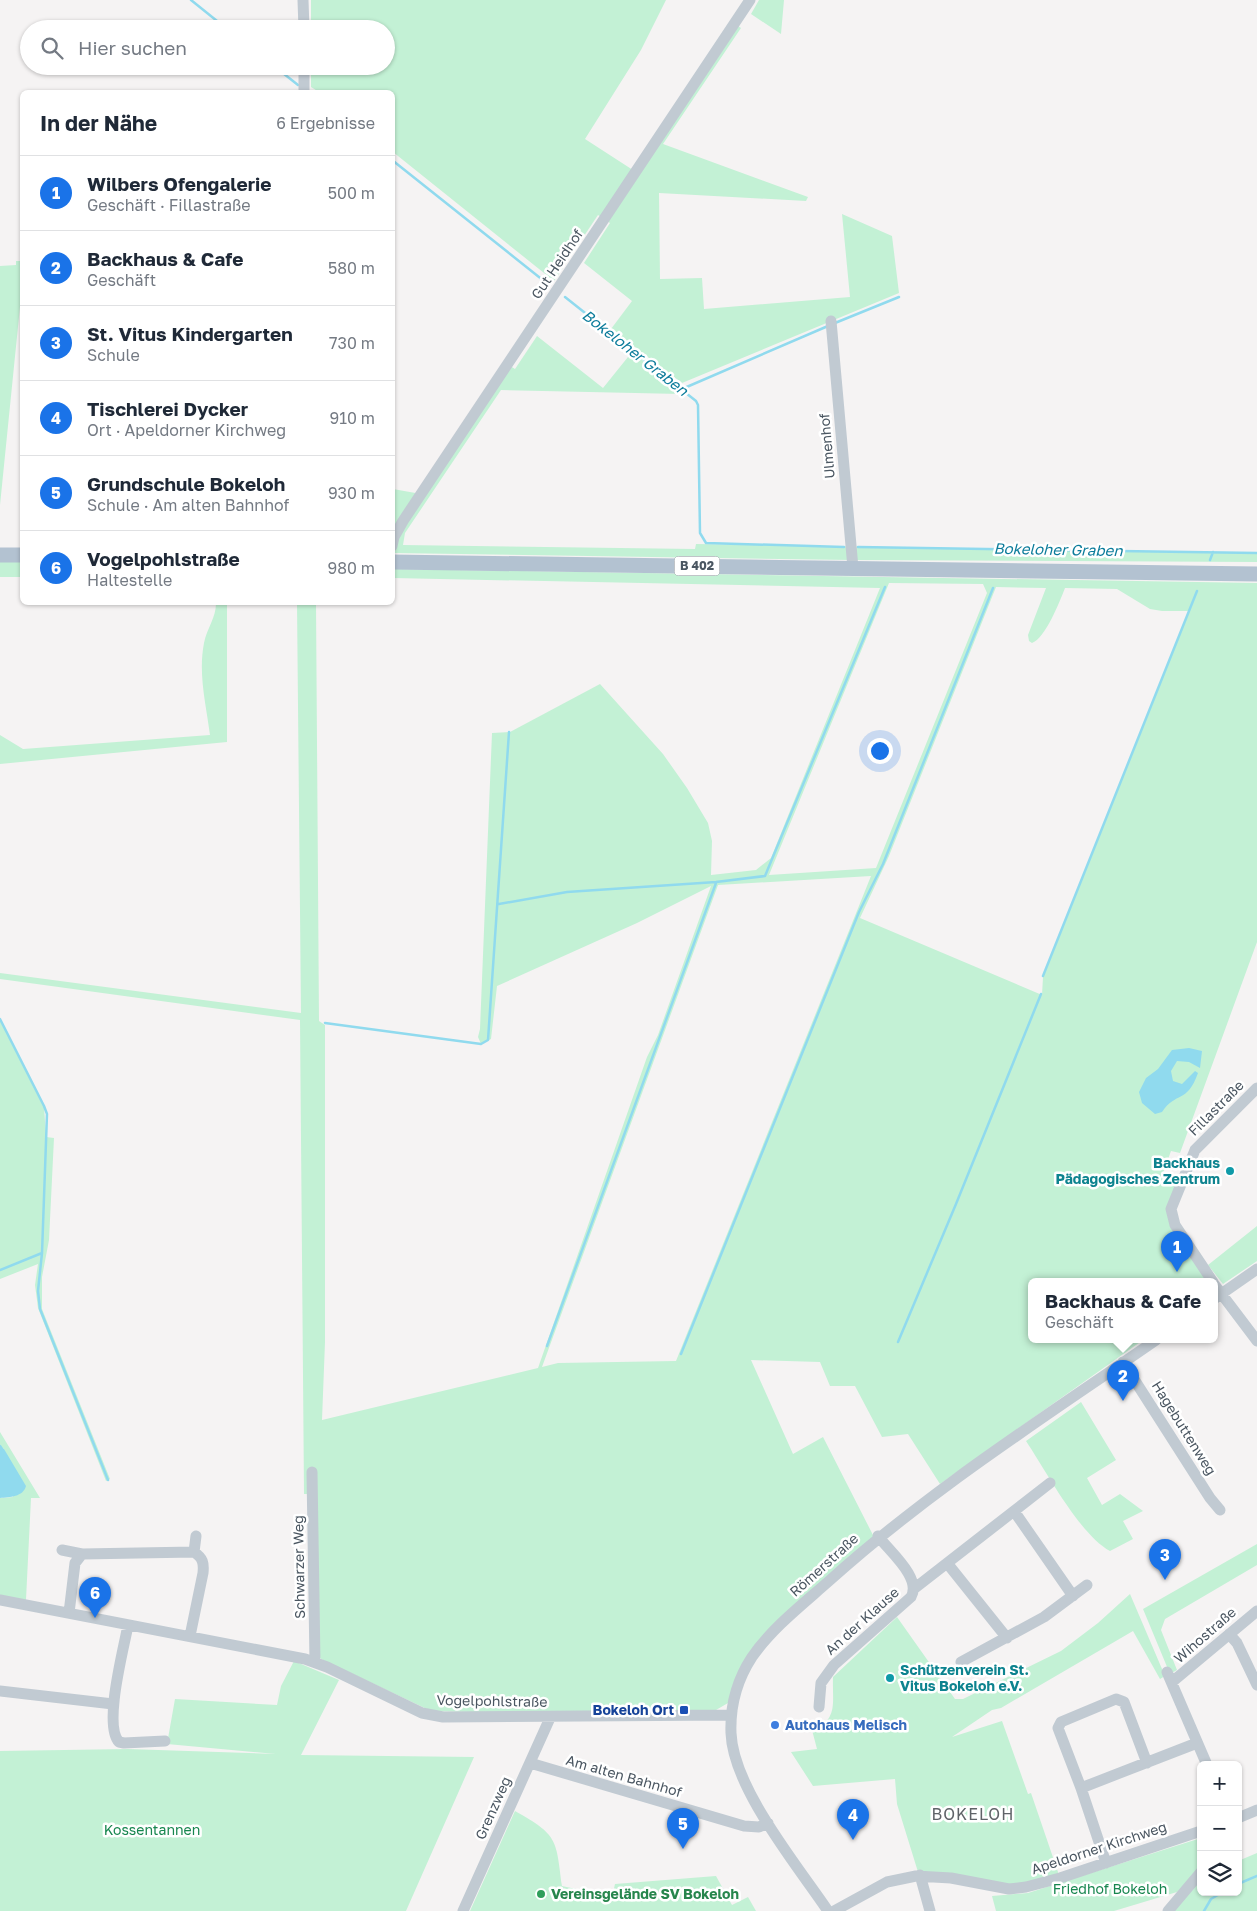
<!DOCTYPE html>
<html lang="de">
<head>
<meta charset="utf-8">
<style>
  body { margin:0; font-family:"Golos Text",sans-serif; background:#f2f2f3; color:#1f2937 }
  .controls { position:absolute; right:15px; bottom:15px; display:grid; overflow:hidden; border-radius:8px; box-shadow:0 1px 4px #0004 }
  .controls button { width:45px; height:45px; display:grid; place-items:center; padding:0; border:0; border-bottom:1px solid #e0e1e3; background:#fff; color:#1f2937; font:25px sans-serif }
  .you { position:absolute; left:879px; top:750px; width:18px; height:18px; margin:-12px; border:4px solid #fff; border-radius:50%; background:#1a73e8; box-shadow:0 0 0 8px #1a73e833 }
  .badge { display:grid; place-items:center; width:32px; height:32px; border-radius:50%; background:#1a73e8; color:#fff; font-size:16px; font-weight:700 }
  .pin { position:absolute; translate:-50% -41px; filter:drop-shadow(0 1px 2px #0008) }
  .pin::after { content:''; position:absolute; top:26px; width:18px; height:15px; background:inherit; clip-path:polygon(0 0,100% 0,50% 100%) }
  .popup { position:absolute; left:1028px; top:1278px; width:190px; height:65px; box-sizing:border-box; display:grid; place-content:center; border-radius:8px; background:#fff; filter:drop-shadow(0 1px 4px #0005); font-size:16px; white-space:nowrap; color:#747a83 }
  .popup b { font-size:19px; color:#1f2937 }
  .popup::after { content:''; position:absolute; left:50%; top:100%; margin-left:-10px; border:10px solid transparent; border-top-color:#fff }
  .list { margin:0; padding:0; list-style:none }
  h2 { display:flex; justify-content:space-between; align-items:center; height:65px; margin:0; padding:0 20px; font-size:21px }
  h2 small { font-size:16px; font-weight:400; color:#747a83 }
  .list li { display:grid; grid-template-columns:32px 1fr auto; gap:15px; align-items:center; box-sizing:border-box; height:75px; padding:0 20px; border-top:1px solid #e0e1e3 }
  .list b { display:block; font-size:19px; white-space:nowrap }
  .list p { margin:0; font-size:16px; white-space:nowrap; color:#747a83 }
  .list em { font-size:16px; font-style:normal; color:#747a83 }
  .icon { flex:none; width:28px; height:28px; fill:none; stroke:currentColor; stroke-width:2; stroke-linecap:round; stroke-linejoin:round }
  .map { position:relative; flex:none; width:1257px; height:1911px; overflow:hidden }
  .search { position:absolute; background:#fff; box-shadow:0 1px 4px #0004; left:20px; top:20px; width:375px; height:55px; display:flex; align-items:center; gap:12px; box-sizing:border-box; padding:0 18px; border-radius:28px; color:#747a83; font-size:19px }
  .panel { position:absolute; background:#fff; box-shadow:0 1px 4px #0004; left:20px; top:90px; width:375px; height:515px; border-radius:8px }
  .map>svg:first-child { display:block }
</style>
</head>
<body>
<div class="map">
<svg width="1257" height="1911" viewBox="0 0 1257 1911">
  <rect width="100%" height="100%" fill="#f5f3f3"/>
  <path fill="#c3f1d5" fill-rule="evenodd" d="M311,0h355l-25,50 -56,89 51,33 99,-148 6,4 -78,116 145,53 -2,4 -147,-8 1,86 42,-1 2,31 146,-12 -8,-83 50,22 7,57 -217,90 -71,-54 21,-28 -48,-38 26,-40 -12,-8 -44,66 -161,-129 -1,-60h-73l-8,-5v-21h75v-37h-75z
    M759,0h25l-3,34 -30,-20z
    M16,261h6v26l-22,218v-239l16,-1z
    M537,336l66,52 29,-36 46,37 3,5 -180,-4 -96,143 -2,12 292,4 1,-5 517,8 44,2v8l-405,-2 -459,-7v-64l28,5 86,-130 8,5z
    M0,561h22v16h-22z
    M393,569l864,14v359l-77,211 -9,-2 -8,22 9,3 5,10 -8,24 38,72h-175v58h111l-203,144 -32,-50 -26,3 -27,-51h-25l-10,-24 -69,-2 42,94 30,-17 51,100 -110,102 -36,64 -12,7 -164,4 -121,-3 -110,-52 -6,-10 -3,-155h-8l-4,-474 -300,-41v-6l301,40 -4,-410h19l3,418 6,4v317l-3,78 216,-52 109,-311 11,-22 53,-149 -74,37 -140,63 -6,53 -10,5 -3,-7 2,-8 12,-296 18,-1 90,-48 63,70 24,34 21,35 4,18 -1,34 45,-5 15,-12 109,-270 -487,-10zM889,583l94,1 4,9 -111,275 -107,7zM996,587l50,1 -18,47 1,6 3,2c13,-4 28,-42 33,-55l52,1 33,20 12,2h27l-146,366 -1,18 -182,-77 29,-62zM871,876l-195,485 -118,2 -16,4 176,-482z
    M216,603h11v139l-227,22v-29l23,14 187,-14c-4,-31 -12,-61 -6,-92 3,-15 12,-25 12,-40z
    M0,1019l44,87 2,31 8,1 -5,102 -7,37v32l68,170 -4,2 -68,-173 -3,-23 3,-21 -38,15z
    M1257,1226v35l-34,23 -15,-19z
    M1081,1402l35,58 -29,18 15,27 18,-11 23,17 -20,10 10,18 -23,12c-30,-16 -64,-80 -84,-110z
    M0,1432l40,66h-9l-5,102 -26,-5v-97l13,-1 -9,-48 -4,-1z
    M1257,1544v21l-92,54 -4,11 16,40 -7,4 -27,-65z
    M1130,1594l35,82 -5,3 -27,-48 -132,77 -9,2 -40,27 50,-16 26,73 3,-1 28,82 -50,11 -91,-14 -21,-68 -2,-25 -82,7 -22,-34 26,-3 -5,-19c27,-10 20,-28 21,-53l64,-60 58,82h8l98,-48 37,-28z
    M294,1661l45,19 -38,75 173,2 -68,154h-406v-160l128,-2 148,5 -109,-10 8,-45 102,6 4,-19z
    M515,1811c43,24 41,28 47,75l50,11 3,-13 101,-8 16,29 16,-8 8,14h-286z
    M1201,1838v31l-24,23 -63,19h-118l-4,-15 36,-3z
    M1257,1853v58h-85l29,-33v14h37v-31z"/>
  <path fill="#90daee" d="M1189,1048l13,3 -2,17 -11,-6 -12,-1 -6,10 2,10 9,3 13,-13 3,2c-11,31 -22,18 -36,39l-7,2 -13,-11 -3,-11 7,-14 12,-9 14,-19z
    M0,1448l4,1 22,37c-3,11 -16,11 -26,12z"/>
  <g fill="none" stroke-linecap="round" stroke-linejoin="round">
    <path stroke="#90daee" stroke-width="2.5" d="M191,0l36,29
      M274,66l24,19
      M392,160l157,125
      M565,297l131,104 2,4 2,128 6,10 138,4
      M835,323l64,-26
      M682,389l146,-63
      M858,547l399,6
      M1210,560l3,-8
      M499,904l68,-12 149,-10 49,-6 120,-289
      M1043,976l154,-385
      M0,1019l44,87 3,8 -5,139 -42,17
      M325,1023l156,21 7,-4 21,-308
      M42,1253l-4,38 2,18 68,171
      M898,1342l58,-138 85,-210
      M547,1346l169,-463
      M681,1354l178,-442 24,-48 110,-276
      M0,1446l2,3
      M1238,1884l19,-8
      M1204,1911l7,-12 12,-7"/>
    <path stroke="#c1cad2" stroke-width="11" d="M303,0l1,29
      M304,66v26
      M831,321l22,247
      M392,546l2,-9 9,-16 347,-521
      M1213,1282l-38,-57 -4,-16 24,-59 62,-62
      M1214,1284l43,57
      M1214,1299l43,-30
      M1123,1362l87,136 10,12
      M312,1472l3,190
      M1014,1511l59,85
      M62,1550l20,4
      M194,1552l2,-16
      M947,1563l60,75
      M915,1588l135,-105
      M0,1600l305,59 22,8 95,46 21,4 288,-2
      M69,1613l6,-50 7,-9 112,-2c9,6 10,11 9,21l-13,63
      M128,1625c-4,23 -25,100 -9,117l5,1 41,-2
      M1229,1634l8,9 20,42
      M961,1662l83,-45 43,-32
      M1167,1672l40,93
      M1172,1682l85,-71
      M0,1691l113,13
      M819,1707l2,-24 13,-18 77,-68c11,-19 -21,-45 -33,-61
      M530,1763l214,63 15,1 9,-4
      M1081,1788l116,-45
      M1238,1818l19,-8
      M1106,1863l-25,-75 -23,-60 3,-6 55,-23 8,3 23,61
      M920,1875l10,36
      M463,1911l87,-193
      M828,1911c-31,-46 -95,-123 -97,-178 -1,-27 6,-53 21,-76 20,-29 51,-53 77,-76 101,-91 216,-164 327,-241
      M834,1911l53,-29 29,-6 35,2 58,11 17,-2 34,-9 141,-47
      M1168,1911l33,-39"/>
    <path stroke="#b3c2d1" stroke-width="15" d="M0,555h22
      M392,562l865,12"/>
  </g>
  <g fill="#0f9aa8" stroke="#fff" stroke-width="2">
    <circle cx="1230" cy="1171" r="5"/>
    <circle cx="890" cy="1678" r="5"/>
  </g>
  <rect fill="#1a4fb4" stroke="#fff" stroke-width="2" x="679" y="1705" width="10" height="10" rx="2.5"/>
  <circle fill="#3f7fe0" stroke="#fff" stroke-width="2" cx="775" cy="1725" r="5"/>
  <circle fill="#2e9e5b" stroke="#fff" stroke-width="2" cx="541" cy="1894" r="5"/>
  <g text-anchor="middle" stroke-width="5" stroke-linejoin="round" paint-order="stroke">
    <rect fill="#fff" stroke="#808990" stroke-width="1" x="674.5" y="556.5" width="45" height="19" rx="4"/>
    <g font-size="12" font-weight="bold" fill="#4a5661">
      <text x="697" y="570">B 402</text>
    </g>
    <g font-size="14" fill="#4a5661" stroke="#fff">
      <text transform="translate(557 264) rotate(-56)" y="5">Gut Heidhof</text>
      <text transform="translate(827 446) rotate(-95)" y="5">Ulmenhof</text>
      <text transform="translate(1216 1108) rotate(-45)" y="5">Fillastraße</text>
      <text transform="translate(1184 1428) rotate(58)" y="5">Hagebuttenweg</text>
      <text transform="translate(824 1565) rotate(-42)" y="5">Römerstraße</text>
      <text transform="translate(299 1567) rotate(-91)" y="5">Schwarzer Weg</text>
      <text transform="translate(862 1621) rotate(-42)" y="5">An der Klause</text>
      <text transform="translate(1205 1635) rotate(-41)" y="5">Wihostraße</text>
      <text transform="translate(492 1701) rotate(1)" y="5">Vogelpohlstraße</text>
      <text transform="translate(624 1776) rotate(16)" y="5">Am alten Bahnhof</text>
      <text transform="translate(493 1808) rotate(-66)" y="5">Grenzweg</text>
      <text transform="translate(1099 1848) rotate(-18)" y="5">Apeldorner Kirchweg</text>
    </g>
    <g font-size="14" font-weight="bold" fill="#0d838f" stroke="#fff" text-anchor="end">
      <text x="1220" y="1168">Backhaus<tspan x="1220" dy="16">Pädagogisches Zentrum</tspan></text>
      <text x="900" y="1675" text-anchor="start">Schützenverein St.<tspan x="900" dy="16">Vitus Bokeloh e.V.</tspan></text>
    </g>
    <g font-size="14" font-weight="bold" fill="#164399" stroke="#fff" text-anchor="end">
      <text x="674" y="1715">Bokeloh Ort</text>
    </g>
    <g font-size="14" font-weight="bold" fill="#366cbe" stroke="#fff" text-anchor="start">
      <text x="785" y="1730">Autohaus Melisch</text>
    </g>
    <g font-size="14" fill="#17864f" stroke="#fff">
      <text x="152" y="1835">Kossentannen</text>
      <text x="1110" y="1894">Friedhof Bokeloh</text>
    </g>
    <g font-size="14" font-weight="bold" fill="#27864d" stroke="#fff" text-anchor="start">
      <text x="551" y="1899">Vereinsgelände SV Bokeloh</text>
    </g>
    <g font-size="15" font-style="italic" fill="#0c7c9b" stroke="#fff">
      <text transform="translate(635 353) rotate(38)" y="5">Bokeloher Graben</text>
      <text transform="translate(1058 550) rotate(1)" y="5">Bokeloher Graben</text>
    </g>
    <g font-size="16" letter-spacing="1" fill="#5f6368" stroke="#fff">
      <text x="973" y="1820">BOKELOH</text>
    </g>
  </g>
</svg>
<div class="controls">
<button>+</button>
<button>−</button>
<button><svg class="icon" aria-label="layers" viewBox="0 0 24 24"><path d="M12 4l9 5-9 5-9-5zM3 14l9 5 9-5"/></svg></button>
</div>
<div class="you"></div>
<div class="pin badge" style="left:1177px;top:1272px">1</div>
<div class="pin badge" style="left:1123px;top:1401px">2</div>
<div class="popup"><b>Backhaus &amp; Cafe</b>Geschäft</div>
<div class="pin badge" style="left:1165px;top:1580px">3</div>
<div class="pin badge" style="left:853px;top:1840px">4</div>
<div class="pin badge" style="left:683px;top:1849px">5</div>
<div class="pin badge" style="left:95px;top:1618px">6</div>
<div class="search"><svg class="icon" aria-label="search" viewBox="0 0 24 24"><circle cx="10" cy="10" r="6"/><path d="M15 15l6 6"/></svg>Hier suchen</div>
<section class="panel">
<h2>In der Nähe<small>6 Ergebnisse</small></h2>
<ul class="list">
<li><span class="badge">1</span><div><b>Wilbers Ofengalerie</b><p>Geschäft · Fillastraße</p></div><em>500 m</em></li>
<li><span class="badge">2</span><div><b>Backhaus &amp; Cafe</b><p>Geschäft</p></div><em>580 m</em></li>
<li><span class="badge">3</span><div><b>St. Vitus Kindergarten</b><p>Schule</p></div><em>730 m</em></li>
<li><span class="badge">4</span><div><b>Tischlerei Dycker</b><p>Ort · Apeldorner Kirchweg</p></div><em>910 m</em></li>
<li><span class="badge">5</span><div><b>Grundschule Bokeloh</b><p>Schule · Am alten Bahnhof</p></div><em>930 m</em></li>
<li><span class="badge">6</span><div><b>Vogelpohlstraße</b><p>Haltestelle</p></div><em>980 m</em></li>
</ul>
</section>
</div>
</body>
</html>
